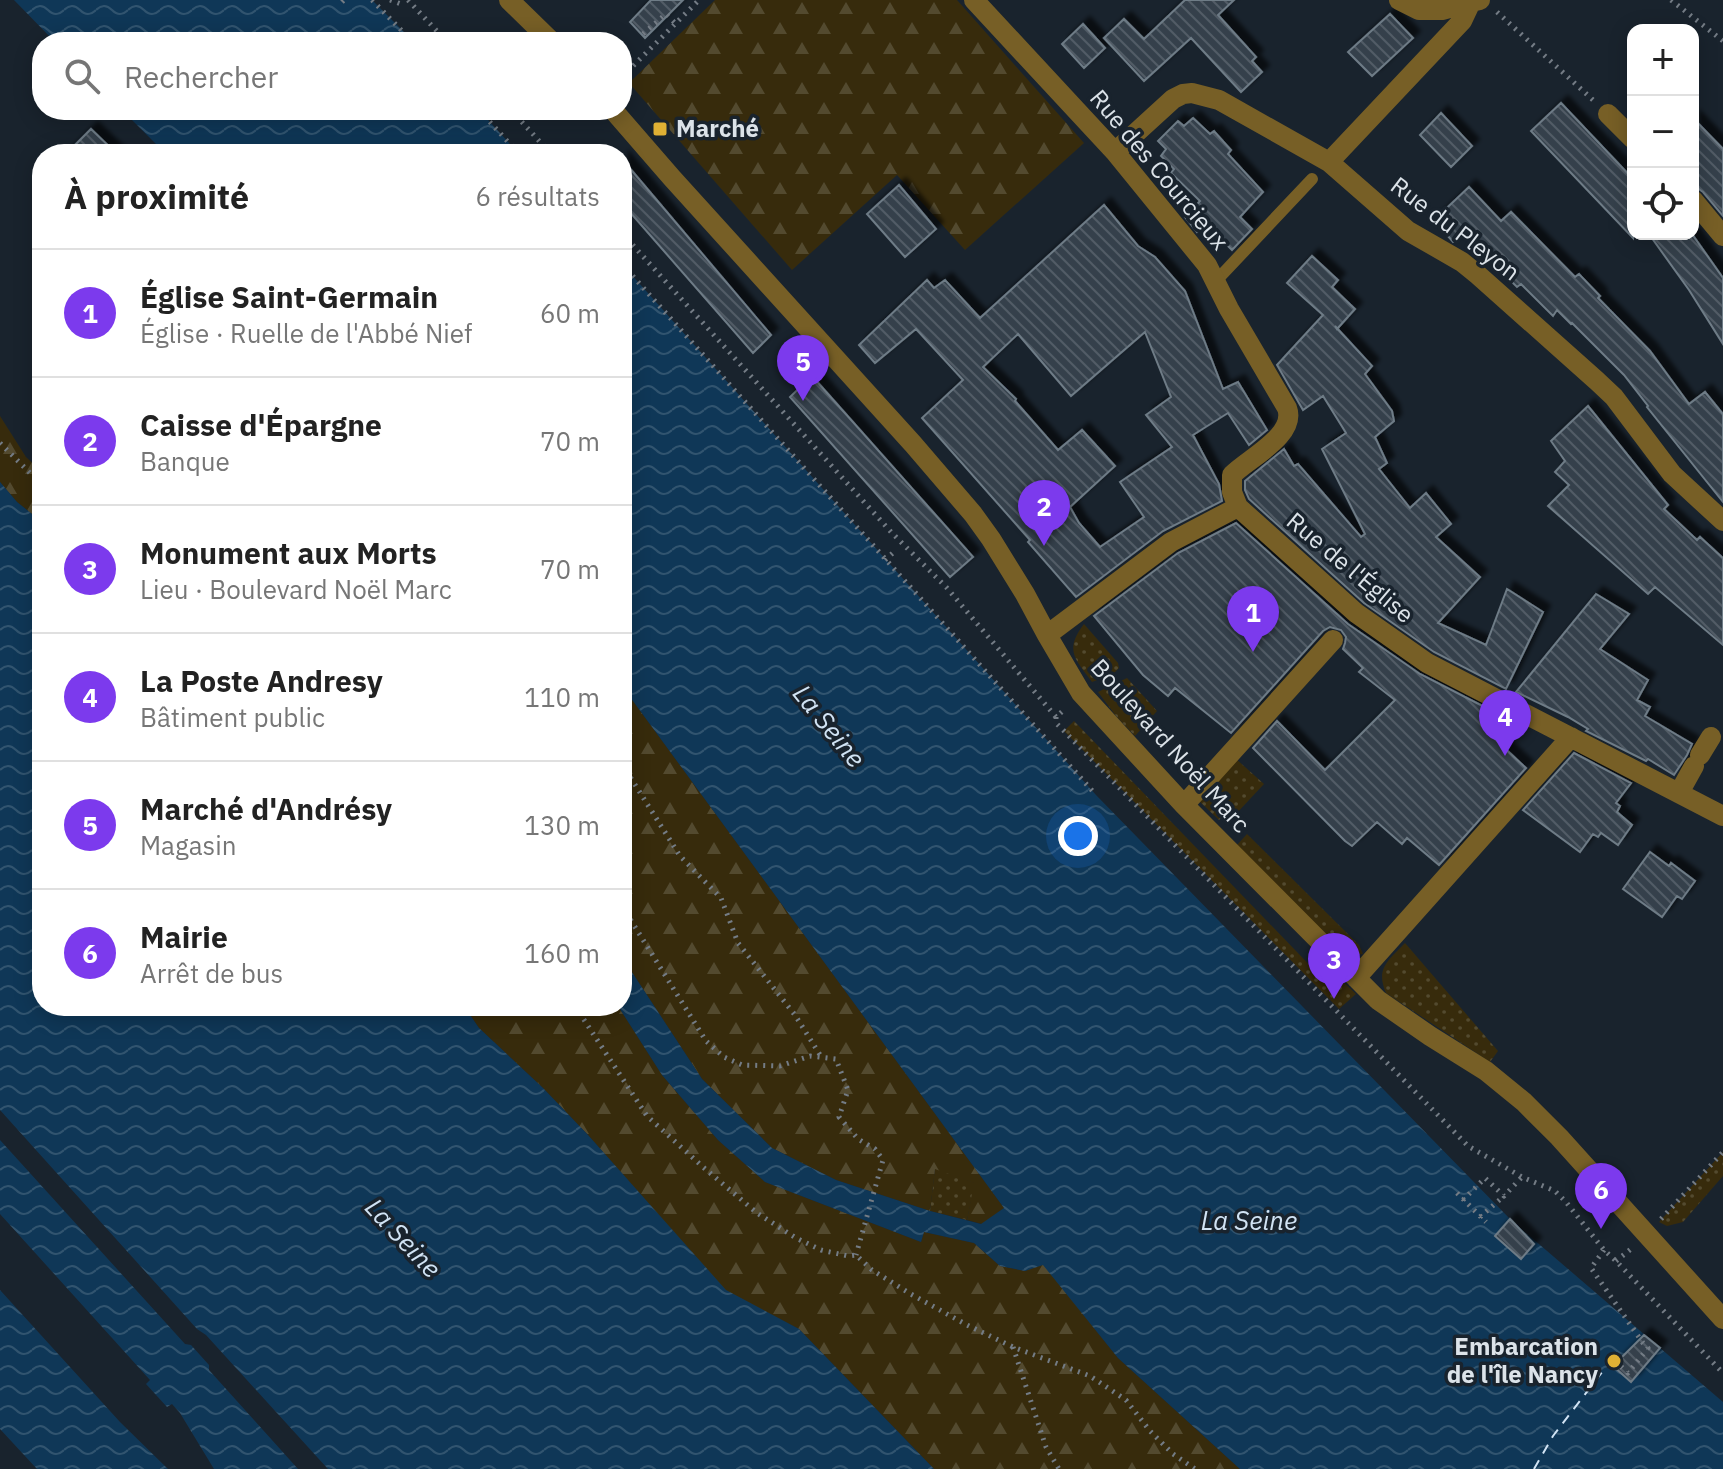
<!DOCTYPE html>
<html lang="fr">
<head>
<meta charset="utf-8">
<style>
  body { margin:0; font-family:"IBM Plex Sans",sans-serif; background:#f2f2f2; color:#222 }
  .controls { position:absolute; right:24px; top:24px; display:grid; overflow:hidden; border-radius:16px; box-shadow:0 4px 20px #0003 }
  .controls button { width:72px; height:72px; display:grid; place-items:center; padding:0; border:0; border-bottom:2px solid #e0e0e0; background:#fff; color:#222; font:40px sans-serif }
  .you { position:absolute; left:1078px; top:836px; width:28px; height:28px; margin:-20px; border:6px solid #fff; border-radius:50%; background:#1a73e8; box-shadow:0 0 0 12px #1a73e833 }
  .badge { display:grid; place-items:center; width:52px; height:52px; border-radius:50%; background:#7c3aed; color:#fff; font-size:26px; font-weight:700 }
  .pin { position:absolute; translate:-50% -66px; filter:drop-shadow(0 2px 4px #0008) }
  .pin::after { content:''; position:absolute; top:42px; width:28px; height:24px; background:inherit; clip-path:polygon(0 0,100% 0,50% 100%) }
  .list { margin:0; padding:0; list-style:none }
  h2 { display:flex; justify-content:space-between; align-items:center; height:104px; margin:0; padding:0 32px; font-size:34px }
  h2 small { font-size:26px; font-weight:400; color:#767676 }
  .list li { display:grid; grid-template-columns:52px 1fr auto; gap:24px; align-items:center; box-sizing:border-box; height:128px; padding:0 32px; border-top:2px solid #e0e0e0 }
  .list b { display:block; font-size:30px; white-space:nowrap }
  .list p { margin:0; font-size:26px; white-space:nowrap; color:#767676 }
  .list em { font-size:26px; font-style:normal; color:#767676 }
  .icon { flex:none; width:44px; height:44px; fill:none; stroke:currentColor; stroke-width:2; stroke-linecap:round; stroke-linejoin:round }
  .map { position:relative; flex:none; width:1723px; height:1469px; overflow:hidden }
  .search { position:absolute; background:#fff; box-shadow:0 4px 20px #0003; left:32px; top:32px; width:600px; height:88px; display:flex; align-items:center; gap:20px; box-sizing:border-box; padding:0 28px; border-radius:32px; color:#767676; font-size:30px }
  .panel { position:absolute; background:#fff; box-shadow:0 4px 20px #0003; left:32px; top:144px; width:600px; height:872px; border-radius:32px }
  .map>svg:first-child { display:block }
</style>
</head>
<body>
<div class="map">
<svg width="1723" height="1469" viewBox="0 0 1723 1469">
  <defs>
    <pattern id="grass-dots" width="8" height="8" patternUnits="userSpaceOnUse" patternTransform="scale(2)"><rect width="8" height="8" fill="#372b0c"/><path d="M2 2h.1M6 6h.1" fill="none" stroke="#534a2f" stroke-width="1.8" stroke-linecap="round"/></pattern>
    <pattern id="forest-firs" width="22" height="20" patternUnits="userSpaceOnUse" patternTransform="scale(2)"><rect width="22" height="20" fill="#372b0c"/><path d="M5 1l3.5 6h-7zM16 11l3.5 6h-7z" fill="#534a2f"/></pattern>
    <pattern id="water-waves" width="16" height="10" patternUnits="userSpaceOnUse" patternTransform="scale(2)"><rect width="16" height="10" fill="#0f3757"/><path d="M0 5q4-4 8 0t8 0" fill="none" stroke="#31546f"/></pattern>
    <pattern id="building-back-hatch" width="6" height="6" patternUnits="userSpaceOnUse" patternTransform="scale(2)"><rect width="6" height="6" fill="#36414c"/><path d="M-1 5l2 2M0 0l6 6M5-1l2 2" fill="none" stroke="#525c66"/></pattern>
    <filter id="shadow"><feDropShadow dx="7" dy="-7" stdDeviation="2" flood-color="#0009"/></filter>
  </defs>
  <rect width="100%" height="100%" fill="#19232d"/>
  <path fill="url(#grass-dots)" d="M1084,624l34,39 1,5 -6,6 -21,8c-17,-23 -28,-32 -8,-58z
    M1127,678l30,33 -22,25 -19,-20 -18,-24z
    M1074,721l249,258 9,-8 24,23 -17,15 -275,-278z
    M1235,758l29,26 -29,31h-11l-5,5 -20,-19z
    M1247,834l112,111 4,9 -8,1 -14,-5 -104,-105z
    M1405,943l93,108 -8,11 -104,-69c-11,-25 3,-33 19,-50z
    M1723,1152v24l-40,46 -16,4 -8,-4z
    M935,1168l40,15 -8,37 -37,-9z"/>
  <path fill="url(#forest-firs)" d="M715,0h242l127,143 -119,107 -68,-75 -105,95 -163,-187z
    M0,416l26,41 16,15v50l-25,-20 -17,-20z
    M622,686l382,522 -22,16 -15,-4 7,-37 -39,-14 -5,42 -94,-31 -64,-32 -70,-69 -80,-122z
    M464,1006h154l44,69 56,65 47,42 156,60 3,-10 50,11 26,23 25,5 18,-7 75,94 122,111h-306l-135,-140 -73,-38 -138,-156 -45,-47 -64,-60z"/>
  <path fill="url(#water-waves)" d="M14,0h358l42,42h-359z
    M122,110h357l40,44h-353z
    M622,264l474,531 415,425 212,182v67h-483l-122,-111 -75,-93 -18,6 -25,-5 -26,-23 -50,-11 -3,10 -156,-60 -47,-42 -56,-65 -44,-69h4v-49l80,122 70,69 64,32 94,31 51,13 23,-16 -382,-522z
    M0,482l17,20 25,20v484h422l15,22 64,60 45,47 138,155 73,39 135,140h-606l-122,-134 -9,-6 -197,-219z
    M0,1140l185,204 6,1 18,20v5l89,99h-84l-34,-56 -8,-9 -5,3 -21,-23 4,-4 -150,-166z
    M0,1290l120,132 48,47h-131l-37,-40z"/>
  <g fill="none" stroke-linecap="round" stroke-linejoin="round">
    <path stroke="#d1e3f4" stroke-width="2" stroke-dasharray="10 8" stroke-linecap="butt" d="M1534,1469l19,-33 56,-73"/>
  </g>
  <path fill="url(#building-back-hatch)" stroke="#6e7b86" stroke-width="2" fill-rule="evenodd" filter="url(#shadow)" d="M651,0h32l-38,38 -15,-16z
    M1185,0h49l-16,15 38,42 -4,4 10,11 -21,20 -50,-54 -47,43 -40,-43 20,-19 20,20z
    M1390,14l23,24 -41,38 -24,-24z
    M1083,24l22,24 -21,20 -22,-24z
    M1561,103l72,76v59l-102,-107z
    M1441,113l31,33 -21,21 -31,-32z
    M1193,118l17,16 4,-3 17,19 -3,4 35,38 -23,25 12,12 -20,21 -26,-26 -9,8 -12,-15 15,-16 -29,-28 3,-4 -13,-13 5,-7 -8,-8 20,-20 6,5z
    M1693,118l30,31v67l-20,-24 -10,-7z
    M91,129l26,25h-51z
    M622,159l149,176 -18,18 -131,-150z
    M899,185l37,44 -31,28 -38,-43z
    M1469,187l32,34 10,-9 64,65 4,-3 21,22 -2,2 52,53 39,53 16,-12 18,22v88l-76,-95 1,-1 -24,-31 -52,-52 -1,1 -14,-14 -4,6 -32,-32 -4,3 -53,-53 -11,8 -19,-22z
    M1104,205l34,41 17,11 30,34 38,98 15,-7 29,48 -18,15 -21,-32 -35,22 26,49 3,17 -59,30 -87,66 -48,-55 2,-2 -108,-122 41,-38 -47,-51 -41,34 -16,-18 68,-65 7,8 11,-8 35,38zM1145,332l26,65 -25,18 26,32 -52,35 24,35 -44,30 -21,-24 -9,-16 45,-41 -33,-36 -24,20 -43,-49 1,-2 -33,-32 35,-33 53,62z
    M1649,234h43l31,44v66l-34,-54z
    M1312,256l26,24 -6,7 23,22 -18,20 -2,-3 37,40 -7,8 27,37 2,10 -19,16 12,26 -8,6 31,39 16,-15 25,31 -15,13 44,40 -42,46 48,22 21,-56 36,23 -37,77 -72,-37 -70,-49 -115,-104 -4,-9v-9l39,-32 10,17 4,-2 63,73 4,-3 -43,-85 24,-16 -23,-37 -20,14 -26,-45 46,-50 -36,-32z
    M812,376l161,181 -23,20 -160,-180z
    M1588,406l80,99 -4,4 33,31 3,-3 23,21v87l-68,-58 -7,7 -100,-88 21,-21 -14,-13 10,-11 -14,-20z
    M1236,523l112,101 72,50 86,44 -11,21 31,29 -87,97 -32,-27 -5,6 -25,-22 -25,24 -7,-5 -92,-93 24,-27 48,49 70,-70 -36,-28 4,-4 -20,-19 2,-6 1,-6 -5,-7 -11,-3 -7,4 -92,102 -56,-45 -7,8 -25,-21 -49,-59 84,-63z
    M1596,594l33,20 -29,35 48,31 -11,20 13,7 -5,9 47,28 -5,11 -13,20 -26,-16 -2,2 -60,-30 2,-2 -20,-12 -52,-25z
    M1574,753l57,30 -15,20 4,3 -3,6 15,13 -14,20 -17,-12 -3,4 -5,-3 -13,18 -57,-42z
    M1650,852l19,14 2,-3 24,18 -13,18 -5,-3 -15,21 -39,-28z
    M1510,1219l24,25 -13,15 -26,-23z
    M1644,1335l16,13 -29,34 -18,-16z"/>
  <g fill="none" stroke-linecap="round" stroke-linejoin="round">
    <path stroke="#747c85" stroke-width="5" stroke-dasharray="2 6" stroke-linecap="butt" d="M372,0l34,35
      M390,0l11,4
      M408,0l39,42
      M1671,0l52,41
      M342,2l2,-2
      M1497,12l96,88
      M643,34l23,-20 9,9
      M622,77l77,-77
      M479,110l40,44
      M511,110l40,44
      M622,233l270,300 55,55 109,129 9,-8
      M622,264l474,531
      M0,443l42,42
      M885,560l10,-9
      M1056,717v6l8,8 404,415 54,31 33,14 11,11 38,48 12,11 107,112
      M622,764l58,92 41,42 17,45 57,72 27,43
      M622,906l84,135 18,16 18,8 38,1 30,-10 26,3 12,31 -9,27 19,22 17,10 8,11 -27,95
      M575,1006l72,110 56,51 54,46 39,25 25,12 27,6 8,-1 16,15 37,23 58,32 46,22 77,29 36,24 24,31 23,23 22,15
      M1457,1193l29,29
      M1463,1200l22,-22 19,18 18,-19
      M1480,1217l24,-21
      M1661,1219l62,-67
      M1604,1250l-13,18 52,75 5,5 -20,25 -16,-15 -3,5
      M1616,1261l15,-12
      M1013,1347l33,100 13,22"/>
    <path stroke="#775f26" stroke-width="12" d="M1215,282l97,-103"/>
    <path stroke="#775f26" stroke-width="20" d="M509,0l43,42
      M974,0l141,152 92,113 22,44 58,99c10,27 -38,50 -55,67v17l6,15 118,106 71,50 296,153
      M1399,0l20,10h23l29,-8
      M613,110l59,68 241,266 60,70 18,25 34,55 22,41 34,58 103,112 194,195 52,36 56,35 38,31 35,35 164,182
      M1608,114l25,25
      M1115,152l58,-53 10,-5 9,-1 27,7 110,62 79,69 54,31 16,13 119,106 17,16 58,77 51,47
      M1329,162l133,-141 9,-19 9,-2
      M1693,200l30,36
      M1047,635l124,-93 67,-35
      M1700,755l11,-18
      M1679,793l15,-27
      M1184,805l149,-165
      M1356,978l215,-241"/>
  </g>
  <g fill="#dfb034" stroke="#19232d" stroke-width="3">
    <rect x="652" y="121" width="16" height="16" rx="4"/>
    <circle cx="1614" cy="1361" r="8"/>
  </g>
  <g text-anchor="middle" stroke-width="7" stroke-linejoin="round" paint-order="stroke">
    <g font-size="24" font-weight="bold" fill="#dce3e9" stroke="#19232d" text-anchor="start">
      <text x="676" y="137">Marché</text>
      <text x="1598" y="1355" text-anchor="end">Embarcation<tspan x="1598" dy="28">de l'île Nancy</tspan></text>
    </g>
    <g font-size="24" fill="#dce3e9" stroke="#19232d">
      <text transform="translate(1159 170) rotate(50)" y="8">Rue des Courcieux</text>
      <text transform="translate(1455 229) rotate(37)" y="8">Rue du Pleyon</text>
      <text transform="translate(1350 568) rotate(40)" y="8">Rue de l'Église</text>
      <text transform="translate(1170 746) rotate(48)" y="8">Boulevard Noël Marc</text>
    </g>
    <g font-size="26" font-style="italic" fill="#d1e3f4" stroke="#19232d">
      <text transform="translate(829 726) rotate(51)" y="9">La Seine</text>
      <text x="1249" y="1230">La Seine</text>
      <text transform="translate(403 1238) rotate(47)" y="9">La Seine</text>
    </g>
  </g>
</svg>
<div class="controls">
<button>+</button>
<button>−</button>
<button><svg class="icon" aria-label="locate" viewBox="0 0 24 24"><circle cx="12" cy="12" r="6"/><path d="M12 2v4M12 18v4M2 12h4M18 12h4"/></svg></button>
</div>
<div class="you"></div>
<div class="pin badge" style="left:1253px;top:652px">1</div>
<div class="pin badge" style="left:1044px;top:546px">2</div>
<div class="pin badge" style="left:1334px;top:999px">3</div>
<div class="pin badge" style="left:1505px;top:756px">4</div>
<div class="pin badge" style="left:803px;top:401px">5</div>
<div class="pin badge" style="left:1601px;top:1229px">6</div>
<div class="search"><svg class="icon" aria-label="search" viewBox="0 0 24 24"><circle cx="10" cy="10" r="6"/><path d="M15 15l6 6"/></svg>Rechercher</div>
<section class="panel">
<h2>À proximité<small>6 résultats</small></h2>
<ul class="list">
<li><span class="badge">1</span><div><b>Église Saint-Germain</b><p>Église · Ruelle de l'Abbé Nief</p></div><em>60 m</em></li>
<li><span class="badge">2</span><div><b>Caisse d'Épargne</b><p>Banque</p></div><em>70 m</em></li>
<li><span class="badge">3</span><div><b>Monument aux Morts</b><p>Lieu · Boulevard Noël Marc</p></div><em>70 m</em></li>
<li><span class="badge">4</span><div><b>La Poste Andresy</b><p>Bâtiment public</p></div><em>110 m</em></li>
<li><span class="badge">5</span><div><b>Marché d'Andrésy</b><p>Magasin</p></div><em>130 m</em></li>
<li><span class="badge">6</span><div><b>Mairie</b><p>Arrêt de bus</p></div><em>160 m</em></li>
</ul>
</section>
</div>
</body>
</html>
